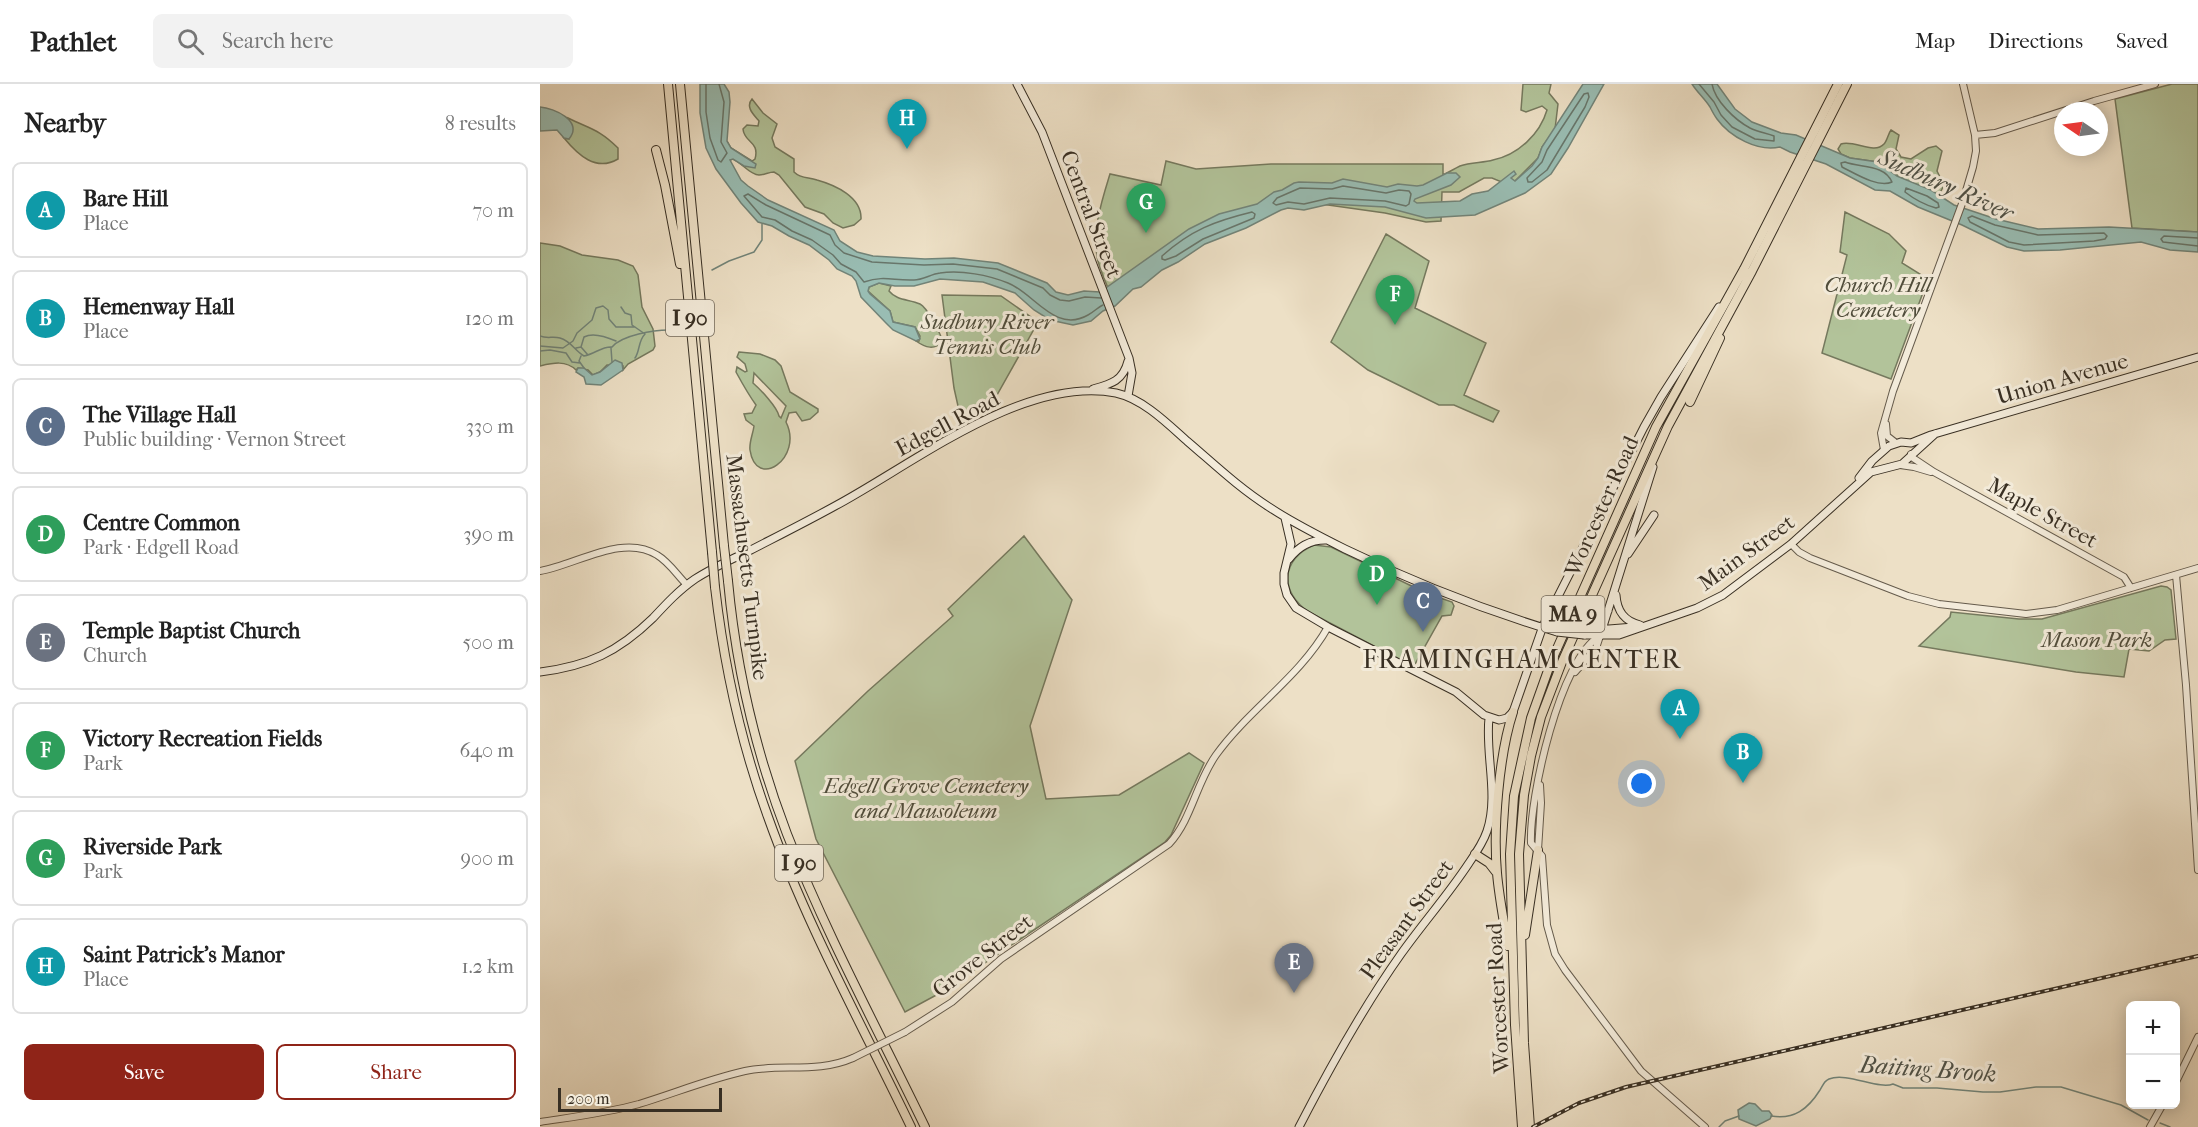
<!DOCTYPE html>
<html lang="en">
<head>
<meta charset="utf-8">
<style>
  body { margin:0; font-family:"IM FELL French Canon",serif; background:#f2f2f2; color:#222 }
  .controls { position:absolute; right:18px; bottom:18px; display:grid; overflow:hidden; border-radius:9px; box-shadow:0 3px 15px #0003 }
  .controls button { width:54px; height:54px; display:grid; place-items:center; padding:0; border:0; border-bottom:2px solid #e0e0e0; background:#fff; color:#222; font:30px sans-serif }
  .compass { position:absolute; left:1514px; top:18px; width:54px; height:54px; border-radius:50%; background:#fff; box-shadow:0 3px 15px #0003; rotate:283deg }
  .scale { position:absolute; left:18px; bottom:15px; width:164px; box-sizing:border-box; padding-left:6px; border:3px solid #382f23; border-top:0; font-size:16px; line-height:21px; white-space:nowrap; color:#382f23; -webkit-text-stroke:4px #f3ebda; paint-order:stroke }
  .you { position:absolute; left:1102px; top:700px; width:21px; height:21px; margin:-15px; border:4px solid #fff; border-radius:50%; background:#1a73e8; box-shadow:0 0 0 9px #1a73e833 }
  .badge { display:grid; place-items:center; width:39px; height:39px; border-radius:50%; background:#8f2418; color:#fff; font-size:20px; font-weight:700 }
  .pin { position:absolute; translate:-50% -50px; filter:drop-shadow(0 2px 3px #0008) }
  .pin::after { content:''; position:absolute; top:32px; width:21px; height:18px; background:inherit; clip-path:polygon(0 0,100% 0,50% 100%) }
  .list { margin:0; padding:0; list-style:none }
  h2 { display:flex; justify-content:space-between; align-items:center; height:78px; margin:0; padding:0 24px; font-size:26px }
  h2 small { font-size:20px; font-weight:400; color:#767676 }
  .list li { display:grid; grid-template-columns:39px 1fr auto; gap:18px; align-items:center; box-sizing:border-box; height:96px; margin:0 12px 12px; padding:0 12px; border:2px solid #e0e0e0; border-radius:9px }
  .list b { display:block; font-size:22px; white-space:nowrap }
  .list p { margin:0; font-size:20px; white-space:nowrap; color:#767676 }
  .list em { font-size:20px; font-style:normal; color:#767676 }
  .actions { display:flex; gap:12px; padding:18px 24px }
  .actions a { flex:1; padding:14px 0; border:2px solid #8f2418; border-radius:9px; text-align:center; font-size:21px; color:#8f2418 }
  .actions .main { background:#8f2418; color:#fff }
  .icon { flex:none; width:33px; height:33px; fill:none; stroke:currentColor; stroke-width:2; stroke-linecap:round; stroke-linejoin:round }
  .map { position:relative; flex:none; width:1658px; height:1043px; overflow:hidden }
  header { display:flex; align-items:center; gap:36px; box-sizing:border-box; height:84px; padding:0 30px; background:#fff; border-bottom:2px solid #e0e0e0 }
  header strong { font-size:28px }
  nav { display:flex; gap:33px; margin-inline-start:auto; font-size:21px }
  .search { width:420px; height:54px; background:#f2f2f2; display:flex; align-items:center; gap:15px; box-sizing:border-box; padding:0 21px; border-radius:9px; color:#767676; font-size:22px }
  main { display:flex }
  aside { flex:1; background:#fff }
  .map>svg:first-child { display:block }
</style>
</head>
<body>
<header>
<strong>Pathlet</strong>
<div class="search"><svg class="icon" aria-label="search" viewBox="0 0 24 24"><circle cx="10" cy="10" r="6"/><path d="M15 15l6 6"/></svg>Search here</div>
<nav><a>Map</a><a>Directions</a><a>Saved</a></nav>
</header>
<main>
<aside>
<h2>Nearby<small>8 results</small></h2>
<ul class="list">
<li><span class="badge" style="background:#0f9aa8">A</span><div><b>Bare Hill</b><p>Place</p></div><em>70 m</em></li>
<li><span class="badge" style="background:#0f9aa8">B</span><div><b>Hemenway Hall</b><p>Place</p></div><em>120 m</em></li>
<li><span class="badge" style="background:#5c6f8a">C</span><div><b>The Village Hall</b><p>Public building · Vernon Street</p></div><em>330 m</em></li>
<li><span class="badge" style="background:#2e9e5b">D</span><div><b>Centre Common</b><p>Park · Edgell Road</p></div><em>390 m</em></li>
<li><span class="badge" style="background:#6b7280">E</span><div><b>Temple Baptist Church</b><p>Church</p></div><em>500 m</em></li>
<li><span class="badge" style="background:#2e9e5b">F</span><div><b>Victory Recreation Fields</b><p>Park</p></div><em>640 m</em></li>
<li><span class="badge" style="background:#2e9e5b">G</span><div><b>Riverside Park</b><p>Park</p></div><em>900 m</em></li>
<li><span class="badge" style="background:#0f9aa8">H</span><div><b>Saint Patrick's Manor</b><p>Place</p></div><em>1.2 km</em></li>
</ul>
<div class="actions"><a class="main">Save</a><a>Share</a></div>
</aside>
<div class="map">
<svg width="1658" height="1043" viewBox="0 0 1658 1043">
  <rect width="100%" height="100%" fill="#ede0c6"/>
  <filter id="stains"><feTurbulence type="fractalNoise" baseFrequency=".00333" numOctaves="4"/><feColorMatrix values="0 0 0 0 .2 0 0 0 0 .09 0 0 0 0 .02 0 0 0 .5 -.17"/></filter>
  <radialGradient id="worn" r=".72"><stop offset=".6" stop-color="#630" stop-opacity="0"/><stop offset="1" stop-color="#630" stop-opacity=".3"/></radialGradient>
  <path fill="#b2c39a" stroke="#75795e" stroke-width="1.5" fill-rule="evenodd" d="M983,0h28l-2,9 9,11 -3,25 -13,18 -4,11 -23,23 -11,2 -12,-5h-8l-25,14h-17l-1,29 -15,1 -41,-9 -64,-9 -30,1 -129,51 -47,48c-6,-14 -13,-28 -17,-43 -7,-28 4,-61 12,-87l51,11 5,-24 30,8 75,-5h172v11c6,-3 11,-6 17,-9 11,-4 23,-3 33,-6 25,-5 47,-26 54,-50l-5,-4 -16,6 -5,-2z
    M1632,0h26v148l-66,-4 -17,-129z
    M212,15l11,14 14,11 -5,14 3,9 19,12v13c7,7 14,5 23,8 18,5 45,17 44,39l-7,6 -11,3 -10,-5 -9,-9 -19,-7 -26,-32 -5,-3c-5,0 -10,3 -15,3 -9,0 -18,-13 -26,-16l-3,1 -3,-19 4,7 21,13 3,-2c5,-18 -11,-16 -12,-30l4,-4 11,1 1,-5c-5,-6 -14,-14 -7,-22z
    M28,34c22,11 31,11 50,30v11c-22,13 -40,-4 -54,-21l5,1 3,-10z
    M1351,46l8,5 -3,14 5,8 10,2 17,-11 8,-2 6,5 -5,20 7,14 -3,6 -5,3 -32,-14 -26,-18 -28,-4 -9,-4 -3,-5 3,-5c12,-5 33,11 43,0 3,-3 4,-10 7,-14z
    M1305,128l44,22 17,17 -4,12 26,16 -37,100 -69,-26 25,-98 -7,-3z
    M846,150l43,27 -14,47 71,35 -22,52 35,16 -6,11 -39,-17h-15l-71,-35 -37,-28z
    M0,159l20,3 22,9 36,5 15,6 5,9 4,32 11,22 2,17 -2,4 -25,14 -5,6v-4l-16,-1 -7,7 -7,3 -5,-5 -10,-2 -2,2c-10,-10 -23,-7 -36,-4z
    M339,199l12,3 -2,5c8,10 20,8 31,13 7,3 21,31 23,38 -9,8 -17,6 -27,-1h3l1,-5 -5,-9 -22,-5 -3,-11 -22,-20 1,-4z
    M402,211l59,1 37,26 -50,89 -26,13 -8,-36z
    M199,268l21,2 15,6 6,6 9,26 28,17v3l-8,7 -8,2 -6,-9 -7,1 -3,9c18,36 -30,69 -36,28 -1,-8 3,-16 4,-24l-8,-6 -2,-6 8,-1 4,-8c-8,-11 -14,-22 -20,-33l1,-5 8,5 2,-1 -2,-7 -8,-7zM214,289l32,33 -5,12 -2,-2c-2,-9 -18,-26 -26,-33z
    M484,452l48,64 -42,126 16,73 73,-4 70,-42 15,10 -33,72 -6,7 -225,151 -35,19 -89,-173 -21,-78 73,-70 85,-75 -5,-7z
    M774,461l17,2 95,46 26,9 2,4 -3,9 -9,1 -27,48 -5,1 -101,-53c-30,-20 -28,-53 5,-67z
    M1621,502l6,1 4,3 5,49 -11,1 -16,11 -20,-2 -5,28 -48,-5 -157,-26 31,-29 1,-5 68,7h23z"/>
  <path fill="#99bdb3" stroke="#728479" stroke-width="1.5" d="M160,0h24l5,8 1,10 -3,39 4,7 25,16 -1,4 -11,-2 -11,-7 -3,1 11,20 7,6 20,14 66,30 6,11 17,11 16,4 52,3 29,-1 44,5 49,20 9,9 12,3 16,-4 16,1 89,-63 30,-15 38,-10 17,-12 8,-2 12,-7 5,-1 33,1 11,-4 44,8 11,-3 19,2 6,-1 24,-12h9l4,4 -9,8 -36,14 -1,2 3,2 43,-2 12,-7 16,-3 26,-20 2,3 -5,4 4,3 17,-15 6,-8 4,-11 41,-63h21l-36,64 -17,26 -26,19 -50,22 -49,3 -41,-11 -55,-3 -26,6 -16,-2 -7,2 -35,18 -41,16 -27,18 -16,8 -21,17 -8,2 -18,17 -12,5 -12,10 -18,4 -23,-5 -16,-10 -19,-17 -32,-11 -43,-3 -26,7h-19l-16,-3 -10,4 -1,4 2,3 20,17 3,11 22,5 5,12 -4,2 -23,-11 -7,-7 -25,-26 -5,-16 -4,-5 -15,-7 -8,-9 -20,-15 -20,-9 -17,-10 -14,-4 -17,-19 -25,-34 -10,-21 -6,-35z
    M1152,0h25l18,25 17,13 29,11 15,2 54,23 28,4 19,14 34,14 23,15 42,14 42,10 71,-2 89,5v20l-28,-2 -29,-8 -81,8 -36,1 -17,-4 -45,-22 -44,-18 -28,-16 -15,-1 -49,-26 -36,-12 -10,-5c-22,5 -50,-10 -63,-28 -3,-4 -5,-8 -7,-12 -5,-8 -13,-15 -18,-23z
    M0,23c14,1 44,14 29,32l-5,-1 -7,-8 -17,1z
    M75,276l7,3 1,7 -22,15 -15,-1 -2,-7 -8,-5 2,-4h6l8,7 8,-3z
    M1209,1019l6,1 7,7h7l3,4 -2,4 -14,7 -17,-7 -1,-9z"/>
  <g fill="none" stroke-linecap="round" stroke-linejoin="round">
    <path stroke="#68766b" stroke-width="1.5" d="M166,0v28l4,26 8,22 3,2 6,-9 -6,-11 3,-40 -5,-18
      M1159,0l15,18 7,13 11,12 23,12 19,2v-5c-8,-3 -16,-4 -24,-8 -15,-8 -35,-27 -38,-44
      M1048,9l1,4 -4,10 -38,63 -15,12h-4l-1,-4 15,-16 5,-12 37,-56z
      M1305,78c16,6 39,2 47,20 -14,6 -36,-8 -50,-15l-1,-4z
      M803,102l43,7 13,-3 10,1 2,3 -2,10 -3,2 -21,-5 -55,-3 -26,6 -16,-2 -12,3 -3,-2 4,-5 23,-10 32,1z
      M1366,104l21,8 11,7 1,4 -3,1c-11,-3 -22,-9 -31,-16z
      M712,128l3,2 -1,4 -51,21 -27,17 -11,4 -3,-1v-3c29,-26 53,-35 90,-44z
      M1432,132l23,9 43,10 66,-2 3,3 -2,3 -11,2 -70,4 -15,-3 -39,-20 -2,-4z
      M1658,154l-34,-2 -3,3 2,3 35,4
      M561,214l-16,-1 -16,4 -9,-1 -10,-5 -7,-7 -46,-19 -44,-5 -29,1 -52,-3 -28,-9 -9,-8 -5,-10 -64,-30 -18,-11 -4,2 18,21 13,3 17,11 20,9 21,15 8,9 15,8 8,10c21,-7 29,-1 50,-2 9,0 17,-6 26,-7 22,-3 48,2 68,10 26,10 47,51 80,32 6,-3 10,-8 15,-10"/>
    <path stroke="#728479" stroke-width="1.5" d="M172,186l17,-9 25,-9 8,-12v-16
      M81,223l4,6 6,2 1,10 13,9c-7,7 -5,17 -10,24
      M0,252c7,3 13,0 20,2 11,3 15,13 24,18 11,-2 18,-10 28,-9 10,-12 42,-17 57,-17
      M0,262l23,2 10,-7 4,-8 15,-13 4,-12 7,-2 5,4 1,9 7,8h19
      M41,263l7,8
      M36,264l5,-1 3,-10c9,-5 23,0 32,4
      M71,264l1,14
      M0,267l10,-1 16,3 6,9 8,1
      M41,272l-2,5 5,7
      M1231,1032c23,4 37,-7 49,-26 3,-5 4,-9 9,-11 18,-7 50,11 64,5l10,4h34l46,4h17l36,-5h25l60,18 27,15
      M1620,1039l10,4
      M1179,1043l6,-6 14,-5"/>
    <g stroke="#655b4c" stroke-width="8">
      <path id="tertiary" d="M1435,51l20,-2 99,-32 61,-17
        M1346,340l1,12 9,7
        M1344,366l-3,-17 12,-42 70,-190 10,-34 3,-16 -1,-16 -12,-51
        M1371,370l2,4 21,14 190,105 7,11
        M1360,381l14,2 17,5
        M1251,460l8,8 11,6 98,38 31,8 87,10 31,-4 141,-42
        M0,487c36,-6 83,-38 117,-16 12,7 20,20 30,30
        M1636,491l10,110 12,185
        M1060,552c-40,22 -71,163 -69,207l11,13 5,69 8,29 10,16 76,101 64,56
        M1035,588l21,-24 4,-12
        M998,766l3,-47 -1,-18
        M365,948l47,-30 49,-43 168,-115c23,-25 27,-61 47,-89 33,-46 84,-78 112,-128
        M1636,998l22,-45
        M0,1038c33,-5 67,-9 99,-18 36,-11 70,-25 106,-33 37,-8 71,3 108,-13
        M1610,1043l13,-23"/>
    </g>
    <g stroke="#382f23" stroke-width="9">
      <path id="secondary" d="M477,0l25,48 87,226 3,15 -4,23
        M553,305c18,-5 30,-8 35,-28
        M1319,394l13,-17 17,-15 12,-4 10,1 20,-8 267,-78
        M745,434l6,26 -7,29v11l3,11 9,13 32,19 128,65 28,23 15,5 8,-2 6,-6 30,-86 101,-199 17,-30 58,-90
        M1088,470l26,-39
        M749,475c9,-12 21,-19 36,-19
        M1076,511c1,16 8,26 24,30
        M1050,536l10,-2 8,-7
        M1046,544l23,1 25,-2
        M1044,551h35l78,-27 26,-13 68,-51 80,-72 31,-8 33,-30
        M1060,552l53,-169
        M0,588c48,-6 78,-20 113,-54 13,-14 26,-28 42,-39 17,-11 35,-19 52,-27 29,-15 59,-30 88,-46 77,-41 189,-131 281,-113 27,6 51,30 71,48 27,23 52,47 82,66 24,16 50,29 76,42 68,33 139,61 212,83
        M759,1043c31,-60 63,-118 102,-173 22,-31 47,-59 68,-91 7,-10 14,-20 18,-32 12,-36 -2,-76 2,-113"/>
    </g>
    <g stroke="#382f23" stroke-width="10">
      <path id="trunk" d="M1150,318l30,-64
        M935,770l14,9 7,9
        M985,851l13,-85
        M968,862c-4,-24 -9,-49 -11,-73 -4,-45 2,-118 16,-161
        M982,1043l-7,-102 -5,-171 4,-58 17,-78 20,-56 105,-235 88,-158 94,-185
        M990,1043l-6,-84 -5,-189 5,-59 7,-39 10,-39 21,-55 106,-236 84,-155 95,-187"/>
    </g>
    <g stroke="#382f23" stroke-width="10">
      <path id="motorway" d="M128,0l44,468
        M140,0l44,462
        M116,66l9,35 15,79
        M188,497c8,86 28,172 59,253 39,100 91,196 138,293
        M175,503c9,78 26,156 53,230 38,107 94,208 143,310"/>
    </g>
    <use href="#tertiary" stroke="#f3ebda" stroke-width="6"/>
    <use href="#secondary" stroke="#f3ebda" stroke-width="7"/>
    <use href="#trunk" stroke="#ede0c6" stroke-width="8"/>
    <use href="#motorway" stroke="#ede0c6" stroke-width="8"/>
    <g stroke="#382f23" stroke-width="4">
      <path id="rail" d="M993,1043l46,-24 47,-16 572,-131"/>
    </g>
    <use href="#rail" stroke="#f3ebda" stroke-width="1.5" stroke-dasharray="4.5" stroke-linecap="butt"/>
    <g stroke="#655b4c" stroke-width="8" stroke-linecap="butt">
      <path id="tertiary-bridge" d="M313,974l52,-26"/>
    </g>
    <g stroke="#382f23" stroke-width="9" stroke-linecap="butt">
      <path id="secondary-bridge" d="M1024,530l7,4 19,2
        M1019,541l27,3
        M1017,548l27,3"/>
    </g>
    <g stroke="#382f23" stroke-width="10" stroke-linecap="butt">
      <path id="motorway-bridge" d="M184,462l4,35
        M172,468l3,35"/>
    </g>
    <use href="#tertiary-bridge" stroke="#f3ebda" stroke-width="6"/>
    <use href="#secondary-bridge" stroke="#f3ebda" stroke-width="7"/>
    <use href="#motorway-bridge" stroke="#ede0c6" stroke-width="8"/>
  </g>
  <g text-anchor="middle" stroke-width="6" stroke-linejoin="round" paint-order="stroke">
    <g fill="#f3ebda" stroke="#70675a" stroke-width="1.5">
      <rect x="126" y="216" width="48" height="36" rx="4.5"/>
      <rect x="1001.5" y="512" width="63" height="36" rx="4.5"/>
      <rect x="235" y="761" width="48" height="36" rx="4.5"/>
    </g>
    <g font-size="21" font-weight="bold" fill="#382f23">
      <text x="150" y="241">I 90</text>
      <text x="1033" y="537">MA 9</text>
      <text x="259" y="786">I 90</text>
    </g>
    <g font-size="22" fill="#382f23" stroke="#f3ebda">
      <text transform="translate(552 130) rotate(69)" y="8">Central Street</text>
      <text transform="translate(1522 294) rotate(-16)" y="8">Union Avenue</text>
      <text transform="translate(407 339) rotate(-28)" y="8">Edgell Road</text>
      <text transform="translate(1061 422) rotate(-66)" y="8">Worcester Road</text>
      <text transform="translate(1503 428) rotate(29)" y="8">Maple Street</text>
      <text transform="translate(1206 468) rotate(-36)" y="8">Main Street</text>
      <text transform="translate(208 483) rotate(83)" y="8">Massachusetts Turnpike</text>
      <text transform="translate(866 835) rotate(-54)" y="8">Pleasant Street</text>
      <text transform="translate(442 871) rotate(-38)" y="8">Grove Street</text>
      <text transform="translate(957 914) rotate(-93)" y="8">Worcester Road</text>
    </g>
    <g font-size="22" font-style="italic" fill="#504d3b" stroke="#f3ebda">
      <text x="1338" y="208">Church Hill<tspan x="1338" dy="25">Cemetery</tspan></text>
      <text x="447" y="245">Sudbury River<tspan x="447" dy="25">Tennis Club</tspan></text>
      <text x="1557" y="563">Mason Park</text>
      <text x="386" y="709">Edgell Grove Cemetery<tspan x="386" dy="25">and Mausoleum</tspan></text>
    </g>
    <g font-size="24" font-style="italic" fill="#505247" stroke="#f3ebda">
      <text transform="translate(1406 101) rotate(24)" y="8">Sudbury River</text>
      <text transform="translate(1388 985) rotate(4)" y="8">Baiting Brook</text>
    </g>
    <g font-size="26" letter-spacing="1.5" fill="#382f23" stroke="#f3ebda">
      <text x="982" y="584">FRAMINGHAM CENTER</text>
    </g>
  </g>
  <rect width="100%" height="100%" filter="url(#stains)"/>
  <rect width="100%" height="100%" fill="url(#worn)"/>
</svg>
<div class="controls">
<button>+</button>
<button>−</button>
</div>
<svg class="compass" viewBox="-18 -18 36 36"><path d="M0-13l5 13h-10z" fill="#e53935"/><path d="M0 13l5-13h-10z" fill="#767676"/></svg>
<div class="scale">200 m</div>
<div class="you"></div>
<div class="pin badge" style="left:1140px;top:655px;background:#0f9aa8">A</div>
<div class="pin badge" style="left:1203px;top:699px;background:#0f9aa8">B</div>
<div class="pin badge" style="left:883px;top:548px;background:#5c6f8a">C</div>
<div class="pin badge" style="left:837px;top:521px;background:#2e9e5b">D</div>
<div class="pin badge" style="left:754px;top:909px;background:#6b7280">E</div>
<div class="pin badge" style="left:855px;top:241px;background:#2e9e5b">F</div>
<div class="pin badge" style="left:606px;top:149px;background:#2e9e5b">G</div>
<div class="pin badge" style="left:367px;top:65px;background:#0f9aa8">H</div>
</div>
</main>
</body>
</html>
